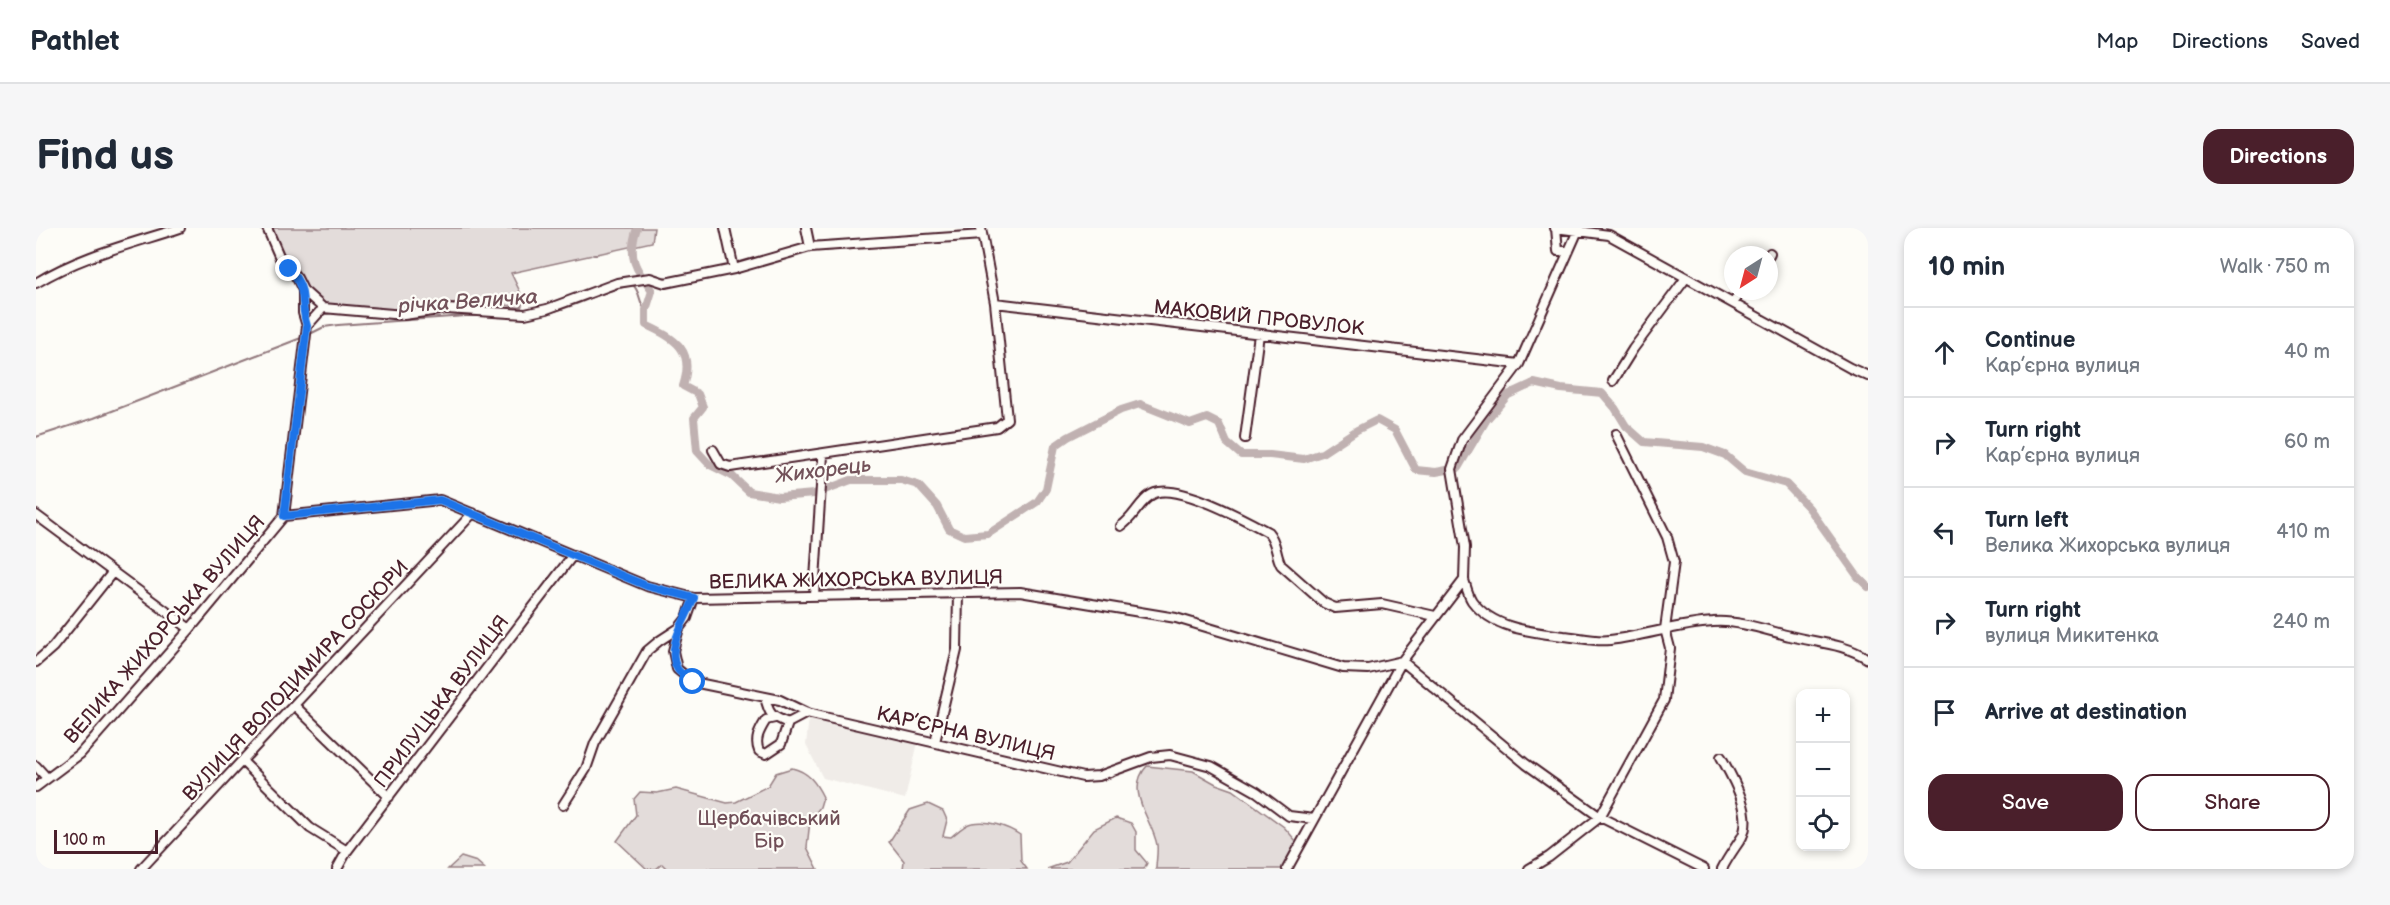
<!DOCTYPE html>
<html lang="en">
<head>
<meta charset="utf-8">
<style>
  body { margin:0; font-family:"Balsamiq Sans",sans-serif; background:#f6f6f7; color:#1f2937 }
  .controls { position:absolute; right:18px; bottom:18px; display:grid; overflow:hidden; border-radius:12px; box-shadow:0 3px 9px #0003 }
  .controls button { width:54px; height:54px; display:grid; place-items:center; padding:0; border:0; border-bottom:2px solid #e0e1e3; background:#fff; color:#1f2937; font:30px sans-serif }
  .compass { position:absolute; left:1688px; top:18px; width:54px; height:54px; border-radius:50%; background:#fff; box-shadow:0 3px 9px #0003; rotate:216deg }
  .scale { position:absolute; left:18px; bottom:15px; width:104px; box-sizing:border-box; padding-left:6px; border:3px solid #4a1f2b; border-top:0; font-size:16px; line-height:21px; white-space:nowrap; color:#4a1f2b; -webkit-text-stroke:4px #fdfcf7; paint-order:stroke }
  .stop { position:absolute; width:18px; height:18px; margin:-14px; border:4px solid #1a73e8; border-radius:50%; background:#fff }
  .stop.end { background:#1a73e8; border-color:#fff; box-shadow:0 2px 6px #0008 }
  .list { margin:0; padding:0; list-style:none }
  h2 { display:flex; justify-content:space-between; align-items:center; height:78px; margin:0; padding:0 24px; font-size:26px }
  h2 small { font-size:20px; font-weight:400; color:#747a83 }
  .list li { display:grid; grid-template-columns:39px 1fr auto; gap:18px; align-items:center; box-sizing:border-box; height:90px; padding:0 24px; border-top:2px solid #e0e1e3 }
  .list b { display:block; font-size:22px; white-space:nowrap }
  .list p { margin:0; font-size:20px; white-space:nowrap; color:#747a83 }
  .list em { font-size:20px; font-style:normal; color:#747a83 }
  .actions { display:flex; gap:12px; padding:18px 24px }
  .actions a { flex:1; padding:14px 0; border:2px solid #4a1f2b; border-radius:18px; text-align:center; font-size:21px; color:#4a1f2b }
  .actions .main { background:#4a1f2b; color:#fff }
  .icon { flex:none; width:33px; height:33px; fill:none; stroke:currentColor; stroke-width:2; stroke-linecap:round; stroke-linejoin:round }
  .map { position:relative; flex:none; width:1832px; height:641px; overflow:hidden; border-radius:18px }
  header { display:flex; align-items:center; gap:36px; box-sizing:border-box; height:84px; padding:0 30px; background:#fff; border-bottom:2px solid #e0e1e3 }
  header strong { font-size:28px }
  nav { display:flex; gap:33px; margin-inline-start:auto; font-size:21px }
  .intro { display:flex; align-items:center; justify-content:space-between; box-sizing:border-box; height:144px; padding:0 36px }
  h1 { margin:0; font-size:42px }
  .button { padding:15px 27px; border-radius:18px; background:#4a1f2b; color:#fff; font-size:21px; font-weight:700 }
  main { display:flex; gap:36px; padding:0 36px }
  aside { flex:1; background:#fff; border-radius:18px; box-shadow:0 3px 9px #0003 }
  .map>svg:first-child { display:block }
</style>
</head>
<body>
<header>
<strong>Pathlet</strong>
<nav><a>Map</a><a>Directions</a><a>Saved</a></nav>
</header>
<div class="intro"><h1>Find us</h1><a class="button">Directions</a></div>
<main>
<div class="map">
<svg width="1832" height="641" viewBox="0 0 1832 641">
  <rect width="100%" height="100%" fill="#fdfcf7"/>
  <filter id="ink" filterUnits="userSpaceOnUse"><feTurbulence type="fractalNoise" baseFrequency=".0167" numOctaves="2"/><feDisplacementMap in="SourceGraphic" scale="12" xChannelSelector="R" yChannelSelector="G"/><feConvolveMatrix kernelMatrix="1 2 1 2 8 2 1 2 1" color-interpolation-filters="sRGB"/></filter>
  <g filter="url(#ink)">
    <path fill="#f0ece8" d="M773,489l109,25 -13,57 -82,-21 -17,-33z"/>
    <path fill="#e3dcda" stroke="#967e82" stroke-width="1.5" d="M234,0h384l-2,14 -141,31 13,27 -3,8 -21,-4 -5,6 -28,-3 -4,-6 -59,14 -76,-7 -25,-18 -14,-21z
      M1111,538l46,5 23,13 17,6 51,37 13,15 -14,27h-127c0,-7 2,-17 1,-24 -5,-26 -33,-54 -10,-79z
      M756,540c17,4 24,15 31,29l-3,10 -10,14 -3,26 11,22h-151l-5,-5 -6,5h-9l-30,-28 19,-26 -2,-16 6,-7 17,1 19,-4 51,14 9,-1 32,-16 8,-13z
      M892,576l15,7 4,9 -4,16 8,1c5,-4 14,-13 21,-14 15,-3 35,3 48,12l1,26 6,8h-124l1,-8 -15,-19 21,-32z
      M1080,590l15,5 5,9v18l11,13 -3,6h-97l20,-7 27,-33z
      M425,629l16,5 8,7h-37z"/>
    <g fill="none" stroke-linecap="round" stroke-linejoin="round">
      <path stroke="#91777b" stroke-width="2" d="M510,85c31,-5 57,-24 87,-28 8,7 5,18 13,25
        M276,105l12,-6 14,-2 128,-9h33
        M0,209l58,-19 207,-80"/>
      <path stroke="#c0b1b1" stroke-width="8" d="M601,0c-10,29 -2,40 15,63l-6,19v15c30,14 49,25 37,61l15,8 5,13 -9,11 3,33 13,14 22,11 17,16 30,5 35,-3 37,-14h50l17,5 19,21 12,23 15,7 24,-2 49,-32 9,-13 9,-43 13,-9 53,-27 19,-6 50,20 17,-6 12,6 8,19 14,12h29l34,4 18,-6 35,-23 20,-10 18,10 21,40 20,2 11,-2
        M1422,240l29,-49 21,-24 26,-12 27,6 41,4 13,15 11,18 18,16 59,5 22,8 20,17 41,12 23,24 49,69 10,10"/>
      <g stroke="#4a1f2b" stroke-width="12">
        <path id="minor" d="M231,0l13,30 17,20 6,12v23l4,13 -23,190
          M689,0l9,41
          M770,0l4,19
          M1519,0l54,7 241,133 18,8
          M1520,0l2,23h11
          M1733,27l1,-2
          M0,55c44,-27 95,-39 144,-55
          M267,62l20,18
          M959,75l524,61
          M1697,75l9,-12
          M271,98l16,-18 81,7 42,-6 79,5 22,-5 70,-26 33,-5 15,5 69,-14 76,-22 172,-12
          M1577,153l20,-32 53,-71
          M1209,210l14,-104
          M677,222l8,14 9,3 267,-40 10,-8 -12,-116 -14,-75
          M0,287l154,114
          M1085,298c13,-8 20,-28 34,-33 25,-9 89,26 113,39 9,10 7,22 13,33l43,38 11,5 47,-4 53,12
          M1428,352c2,6 4,15 8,21 21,28 60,31 92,35 14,1 31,6 46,4 35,-4 68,-16 103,-18 25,-2 53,8 77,14 28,7 53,7 78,23
          M778,367l9,-140
          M658,370l-7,20 -8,10 -6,23 4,18 16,13 87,18 27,13 276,64 16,-1 52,-19 19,-2 41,11 46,26 32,24 25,3
          M0,434l17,-15 59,-74
          M729,469c4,18 6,19 23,26
          M258,477l95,92
          M739,490l-9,2c-6,10 -12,19 -7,31l7,3 15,-10 7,-21 19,-10
          M899,514l22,-92 1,-57
          M1685,529c11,20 33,56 21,80 -7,11 -14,20 -20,32
          M206,533l68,67 37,23
          M0,538l11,12
          M0,559l44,-33 110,-125 94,-113 156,-16 207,86 47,12 326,-6 156,26 167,50 25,1 34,-8 124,103 74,53 104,52
          M527,577l23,-36 9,-26 52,-92 12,-10 20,-13
          M105,641l332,-356
          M301,641l10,-18 226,-296
          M1251,641l115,-208 62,-81 1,-33 -13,-78 10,-29 57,-76 60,-136
          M1493,641l20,-12 51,-40 64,-117 6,-52 -5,-19 9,-67 -7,-25 -51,-103"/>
      </g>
      <use href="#minor" stroke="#fdfcf7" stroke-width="8"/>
    </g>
  </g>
  <g fill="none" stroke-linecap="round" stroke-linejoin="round" filter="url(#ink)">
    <path stroke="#1a73e8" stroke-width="8" d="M253,41c20,22 10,32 18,57l-23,190 156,-16 207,86 47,12c-7,20 -30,50 -16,72 3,4 10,8 15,12"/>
  </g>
  <g text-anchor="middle" stroke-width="4.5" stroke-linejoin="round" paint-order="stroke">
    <g font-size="20" fill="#4a1f2b" stroke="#fdfcf7">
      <text transform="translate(1223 89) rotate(6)" y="7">МАКОВИЙ ПРОВУЛОК</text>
      <text transform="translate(820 351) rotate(-1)" y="7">ВЕЛИКА ЖИХОРСЬКА ВУЛИЦЯ</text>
      <text transform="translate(128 401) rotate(-49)" y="7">ВЕЛИКА ЖИХОРСЬКА ВУЛИЦЯ</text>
      <text transform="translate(259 452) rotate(-47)" y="7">ВУЛИЦЯ ВОЛОДИМИРА СОСЮРИ</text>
      <text transform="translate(405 473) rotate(-53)" y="7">ПРИЛУЦЬКА ВУЛИЦЯ</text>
      <text transform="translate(930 505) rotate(13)" y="7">КАР’ЄРНА ВУЛИЦЯ</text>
    </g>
    <g font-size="20" fill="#704e57" stroke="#fdfcf7">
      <text x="733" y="597">Щербачівський<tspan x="733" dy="23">Бір</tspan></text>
    </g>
    <g font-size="21" font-style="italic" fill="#73525a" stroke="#fdfcf7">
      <text transform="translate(432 73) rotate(-4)" y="7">річка Величка</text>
      <text transform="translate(787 242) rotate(-7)" y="7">Жихорець</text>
    </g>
  </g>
</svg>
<div class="controls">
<button>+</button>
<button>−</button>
<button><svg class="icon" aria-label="locate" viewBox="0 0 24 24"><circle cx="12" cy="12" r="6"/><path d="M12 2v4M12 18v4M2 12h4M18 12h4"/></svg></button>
</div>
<svg class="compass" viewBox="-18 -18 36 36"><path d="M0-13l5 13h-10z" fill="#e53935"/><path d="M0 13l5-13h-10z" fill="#747a83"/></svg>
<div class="scale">100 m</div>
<div class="stop" style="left:657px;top:454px"></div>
<div class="stop end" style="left:253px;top:41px"></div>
</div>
<aside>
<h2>10 min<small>Walk · 750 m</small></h2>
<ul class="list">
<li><svg class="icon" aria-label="ahead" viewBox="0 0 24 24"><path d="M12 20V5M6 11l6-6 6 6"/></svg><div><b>Continue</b><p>Кар’єрна вулиця</p></div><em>40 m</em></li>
<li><svg class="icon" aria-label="right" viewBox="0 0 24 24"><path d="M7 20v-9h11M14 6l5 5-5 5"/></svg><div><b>Turn right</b><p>Кар’єрна вулиця</p></div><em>60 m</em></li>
<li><svg class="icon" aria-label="left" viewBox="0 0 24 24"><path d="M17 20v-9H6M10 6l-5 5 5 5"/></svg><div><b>Turn left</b><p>Велика Жихорська вулиця</p></div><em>410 m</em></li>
<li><svg class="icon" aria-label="right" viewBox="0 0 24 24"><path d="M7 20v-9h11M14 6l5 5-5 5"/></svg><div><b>Turn right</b><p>вулиця Микитенка</p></div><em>240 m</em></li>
<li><svg class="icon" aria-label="arrive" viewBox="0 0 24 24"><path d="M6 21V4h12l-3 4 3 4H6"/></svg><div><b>Arrive at destination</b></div></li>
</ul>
<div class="actions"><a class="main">Save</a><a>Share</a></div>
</aside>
</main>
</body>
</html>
